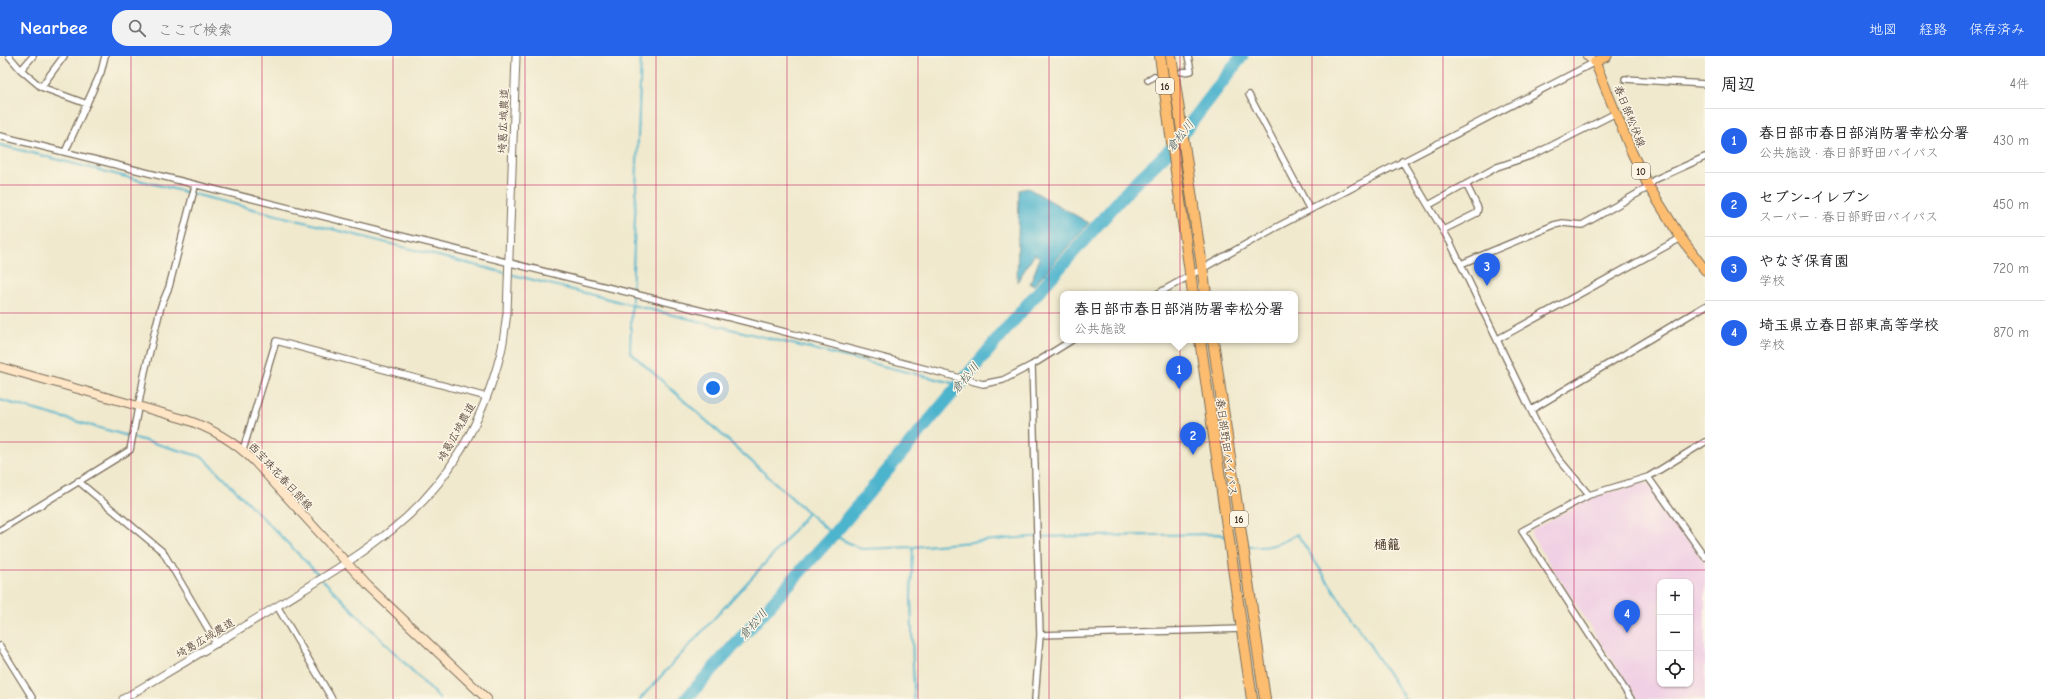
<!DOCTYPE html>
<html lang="ja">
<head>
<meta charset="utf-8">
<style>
  body { margin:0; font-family:"Comic Neue","Klee One",sans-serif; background:#f2f2f2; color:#202124 }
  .controls { position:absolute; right:12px; bottom:12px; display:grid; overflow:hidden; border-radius:8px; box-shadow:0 1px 3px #0004 }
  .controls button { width:36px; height:36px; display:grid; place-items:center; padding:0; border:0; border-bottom:1px solid #e0e0e0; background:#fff; color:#202124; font:20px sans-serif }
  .you { position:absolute; left:713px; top:332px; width:14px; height:14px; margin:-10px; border:3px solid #fff; border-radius:50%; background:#1a73e8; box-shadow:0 0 0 6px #1a73e833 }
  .badge { display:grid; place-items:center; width:26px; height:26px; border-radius:50%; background:#2563eb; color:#fff; font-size:13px; font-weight:700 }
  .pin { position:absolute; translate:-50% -33px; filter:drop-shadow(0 1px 2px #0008) }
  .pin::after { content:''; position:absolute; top:21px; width:14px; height:12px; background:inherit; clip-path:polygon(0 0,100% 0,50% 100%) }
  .popup { position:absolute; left:1060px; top:235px; width:238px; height:52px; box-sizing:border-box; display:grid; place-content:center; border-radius:8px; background:#fff; filter:drop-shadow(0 1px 3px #0005); font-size:13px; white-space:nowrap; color:#757577 }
  .popup b { font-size:15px; color:#202124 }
  .popup::after { content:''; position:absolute; left:50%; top:100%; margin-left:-8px; border:8px solid transparent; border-top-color:#fff }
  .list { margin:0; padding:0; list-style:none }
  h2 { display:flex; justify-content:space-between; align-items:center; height:52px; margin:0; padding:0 16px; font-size:17px }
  h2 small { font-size:13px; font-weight:400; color:#757577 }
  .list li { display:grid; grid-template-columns:26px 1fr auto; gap:12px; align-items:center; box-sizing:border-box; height:64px; padding:0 16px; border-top:1px solid #e0e0e0 }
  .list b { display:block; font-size:15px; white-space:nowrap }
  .list p { margin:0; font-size:13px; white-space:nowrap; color:#757577 }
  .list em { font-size:13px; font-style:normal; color:#757577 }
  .icon { flex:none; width:22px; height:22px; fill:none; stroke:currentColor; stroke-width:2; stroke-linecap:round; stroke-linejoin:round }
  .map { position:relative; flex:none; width:1705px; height:643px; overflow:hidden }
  header { display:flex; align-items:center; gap:24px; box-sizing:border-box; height:56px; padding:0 20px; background:#2563eb; color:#fff }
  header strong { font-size:19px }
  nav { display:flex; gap:22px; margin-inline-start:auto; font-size:14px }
  .search { width:280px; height:36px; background:#f2f2f2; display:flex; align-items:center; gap:10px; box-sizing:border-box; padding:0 14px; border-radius:16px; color:#757577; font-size:15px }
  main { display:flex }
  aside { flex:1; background:#fff }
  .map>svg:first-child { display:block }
</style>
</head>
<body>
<header>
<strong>Nearbee</strong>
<div class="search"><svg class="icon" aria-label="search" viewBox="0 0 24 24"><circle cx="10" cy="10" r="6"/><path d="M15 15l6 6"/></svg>ここで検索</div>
<nav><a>地図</a><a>経路</a><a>保存済み</a></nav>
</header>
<main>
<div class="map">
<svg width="1705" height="643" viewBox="0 0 1705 643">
  <rect width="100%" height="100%" fill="#fcf5e5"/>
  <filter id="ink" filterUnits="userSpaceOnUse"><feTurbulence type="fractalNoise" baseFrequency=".025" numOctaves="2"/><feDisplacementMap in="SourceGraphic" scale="8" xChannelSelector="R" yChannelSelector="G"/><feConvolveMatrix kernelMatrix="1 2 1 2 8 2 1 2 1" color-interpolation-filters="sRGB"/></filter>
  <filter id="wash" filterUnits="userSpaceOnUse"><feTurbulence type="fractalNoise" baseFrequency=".012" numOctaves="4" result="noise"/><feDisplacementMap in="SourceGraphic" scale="16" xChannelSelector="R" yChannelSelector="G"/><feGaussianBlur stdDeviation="0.9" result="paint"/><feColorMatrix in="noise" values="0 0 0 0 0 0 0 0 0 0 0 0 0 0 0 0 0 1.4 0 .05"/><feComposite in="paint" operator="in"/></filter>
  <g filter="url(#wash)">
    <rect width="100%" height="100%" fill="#f0e9cd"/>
    <path fill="#f0d0e4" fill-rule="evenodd" d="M1643,427l6,1 56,79v136h-68l-106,-164 1,-5 59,-32zM1660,526h30v102h-30z"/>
    <path fill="#4eb4cd" stroke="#446f76" d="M1028,132l61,35 -55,62 -4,-1 10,-26 -5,-4 -18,28 2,-92z"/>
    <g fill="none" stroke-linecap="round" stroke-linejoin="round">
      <path stroke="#4eb4cd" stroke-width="2" d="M641,0l-11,296 203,183 28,14 52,-2 117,-10 189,-3 7,3
        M0,89l632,160 329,80
        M0,344l203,57 117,119
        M1247,489c15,6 37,-2 50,-11l108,165
        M913,491l-2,50 3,102
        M323,524l117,119
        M640,643l139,-151 29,-35"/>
      <path stroke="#4eb4cd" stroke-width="13" d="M686,643l147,-164 192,-228 106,-120 40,-38 71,-93"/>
    </g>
  </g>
  <g filter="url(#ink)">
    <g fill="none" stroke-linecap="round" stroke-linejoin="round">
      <g stroke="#7a6d5b" stroke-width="8">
        <path id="minor" d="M9,0l12,14 20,17 46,17
          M21,14l12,-14
          M1182,16l9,-1 -3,-15
          M1625,23l80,5
          M1148,24l6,-4
          M41,31l23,-31
          M1249,39l61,115
          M0,80l747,186 236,62 20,-4 29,-15 40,-25
          M65,96l36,-80 4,-16
          M1402,105l48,81 87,181 21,35 31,37
          M1429,149l68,-38 36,-12 83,-42
          M1443,174l34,-17 1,-5 -12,-24
          M1461,208l93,-39 9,-2 19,2 67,-38 5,-7 51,-23
          M1157,238l116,-65 322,-167
          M1498,283l183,-101
          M1032,309l8,270 -5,64
          M1531,354l174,-104
          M243,394l33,-109 211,56
          M1648,421l57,80
          M78,425l85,71 54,92
          M0,474l130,-80 15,-79 16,-65 8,-19 26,-101
          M277,550l55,93
          M1040,579l202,-6
          M0,590l33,53
          M1631,643l-109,-168 67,-36 59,-18 57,-35"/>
      </g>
      <g stroke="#7a6d5b" stroke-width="9">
        <path id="tertiary" d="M123,643c54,-32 107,-64 161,-97 37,-23 76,-46 110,-74 55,-44 90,-109 107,-176 3,-12 4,-26 6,-39l9,-257"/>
      </g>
      <g stroke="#7a6d5b" stroke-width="10">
        <path id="secondary" d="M1587,0l8,6
          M0,311l184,52c27,9 50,22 70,42l114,125 119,113"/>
      </g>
      <g stroke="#7a6d5b" stroke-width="11">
        <path id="primary" d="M1607,0l-12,6 37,91 17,34 32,51 24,32"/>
      </g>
      <g stroke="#7a6d5b" stroke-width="12">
        <path id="trunk" d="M1160,0l33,238
          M1171,0l35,238
          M1200,284l52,359
          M1213,284l52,359"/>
      </g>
      <use href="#minor" stroke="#fff" stroke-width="5.5"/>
      <use href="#tertiary" stroke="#fff" stroke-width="7"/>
      <use href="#secondary" stroke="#fee5c5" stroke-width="8"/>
      <use href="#primary" stroke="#fcbd6f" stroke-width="9"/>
      <use href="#trunk" stroke="#fcbd6f" stroke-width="10"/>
    </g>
  </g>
  <path fill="none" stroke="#c2185b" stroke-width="1" stroke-opacity="0.55" d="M131,0v643M262,0v643M393,0v643M525,0v643M656,0v643M787,0v643M918,0v643M1049,0v643M1180,0v643M1312,0v643M1443,0v643M1574,0v643M0,129h1705M0,257h1705M0,386h1705M0,514h1705"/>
  <g text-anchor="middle" stroke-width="3" stroke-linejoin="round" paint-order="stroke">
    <g fill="#fcf5e5" stroke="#75675a" stroke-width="1">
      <rect x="1156" y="22" width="18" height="16" rx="3"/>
      <rect x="1632" y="107" width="18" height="16" rx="3"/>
      <rect x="1230" y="455" width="18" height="16" rx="3"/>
    </g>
    <g font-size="10" font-weight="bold" fill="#3b2a1e">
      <text x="1165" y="34">16</text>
      <text x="1641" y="119">10</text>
      <text x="1239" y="467">16</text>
    </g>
    <g font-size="11" fill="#3b2a1e" stroke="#fcf5e5">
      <text transform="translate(1630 60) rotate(68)" y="4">春日部松伏線</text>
      <text transform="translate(503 65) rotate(-88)" y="4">埼葛広域農道</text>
      <text transform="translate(456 376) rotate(-61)" y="4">埼葛広域農道</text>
      <text transform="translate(1227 391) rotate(82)" y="4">春日部野田バイパス</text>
      <text transform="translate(281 420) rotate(47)" y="4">西宝珠花春日部線</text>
      <text transform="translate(205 582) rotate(-31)" y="4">埼葛広域農道</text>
    </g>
    <g font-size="12" font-style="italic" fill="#425a5b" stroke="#fcf5e5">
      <text transform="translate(1180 80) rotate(-51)" y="4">倉松川</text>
      <text transform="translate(965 322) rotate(-50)" y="4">倉松川</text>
      <text transform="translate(753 568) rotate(-48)" y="4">倉松川</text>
    </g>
    <g font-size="13" font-weight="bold" fill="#3b2a1e" stroke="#fcf5e5">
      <text x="1387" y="493">樋籠</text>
    </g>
  </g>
</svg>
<div class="controls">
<button>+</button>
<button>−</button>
<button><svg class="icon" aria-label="locate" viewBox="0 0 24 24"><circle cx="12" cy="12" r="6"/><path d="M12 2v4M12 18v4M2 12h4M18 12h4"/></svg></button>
</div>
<div class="you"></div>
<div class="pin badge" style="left:1179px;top:333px">1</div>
<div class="popup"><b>春日部市春日部消防署幸松分署</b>公共施設</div>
<div class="pin badge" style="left:1193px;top:399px">2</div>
<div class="pin badge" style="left:1487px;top:230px">3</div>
<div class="pin badge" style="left:1627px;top:577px">4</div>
</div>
<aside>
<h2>周辺<small>4件</small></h2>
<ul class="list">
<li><span class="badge">1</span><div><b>春日部市春日部消防署幸松分署</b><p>公共施設 · 春日部野田バイパス</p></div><em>430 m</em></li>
<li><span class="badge">2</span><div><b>セブン-イレブン</b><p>スーパー · 春日部野田バイパス</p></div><em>450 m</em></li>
<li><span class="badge">3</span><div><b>やなぎ保育園</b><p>学校</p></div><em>720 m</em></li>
<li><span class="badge">4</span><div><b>埼玉県立春日部東高等学校</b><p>学校</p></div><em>870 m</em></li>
</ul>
</aside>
</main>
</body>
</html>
